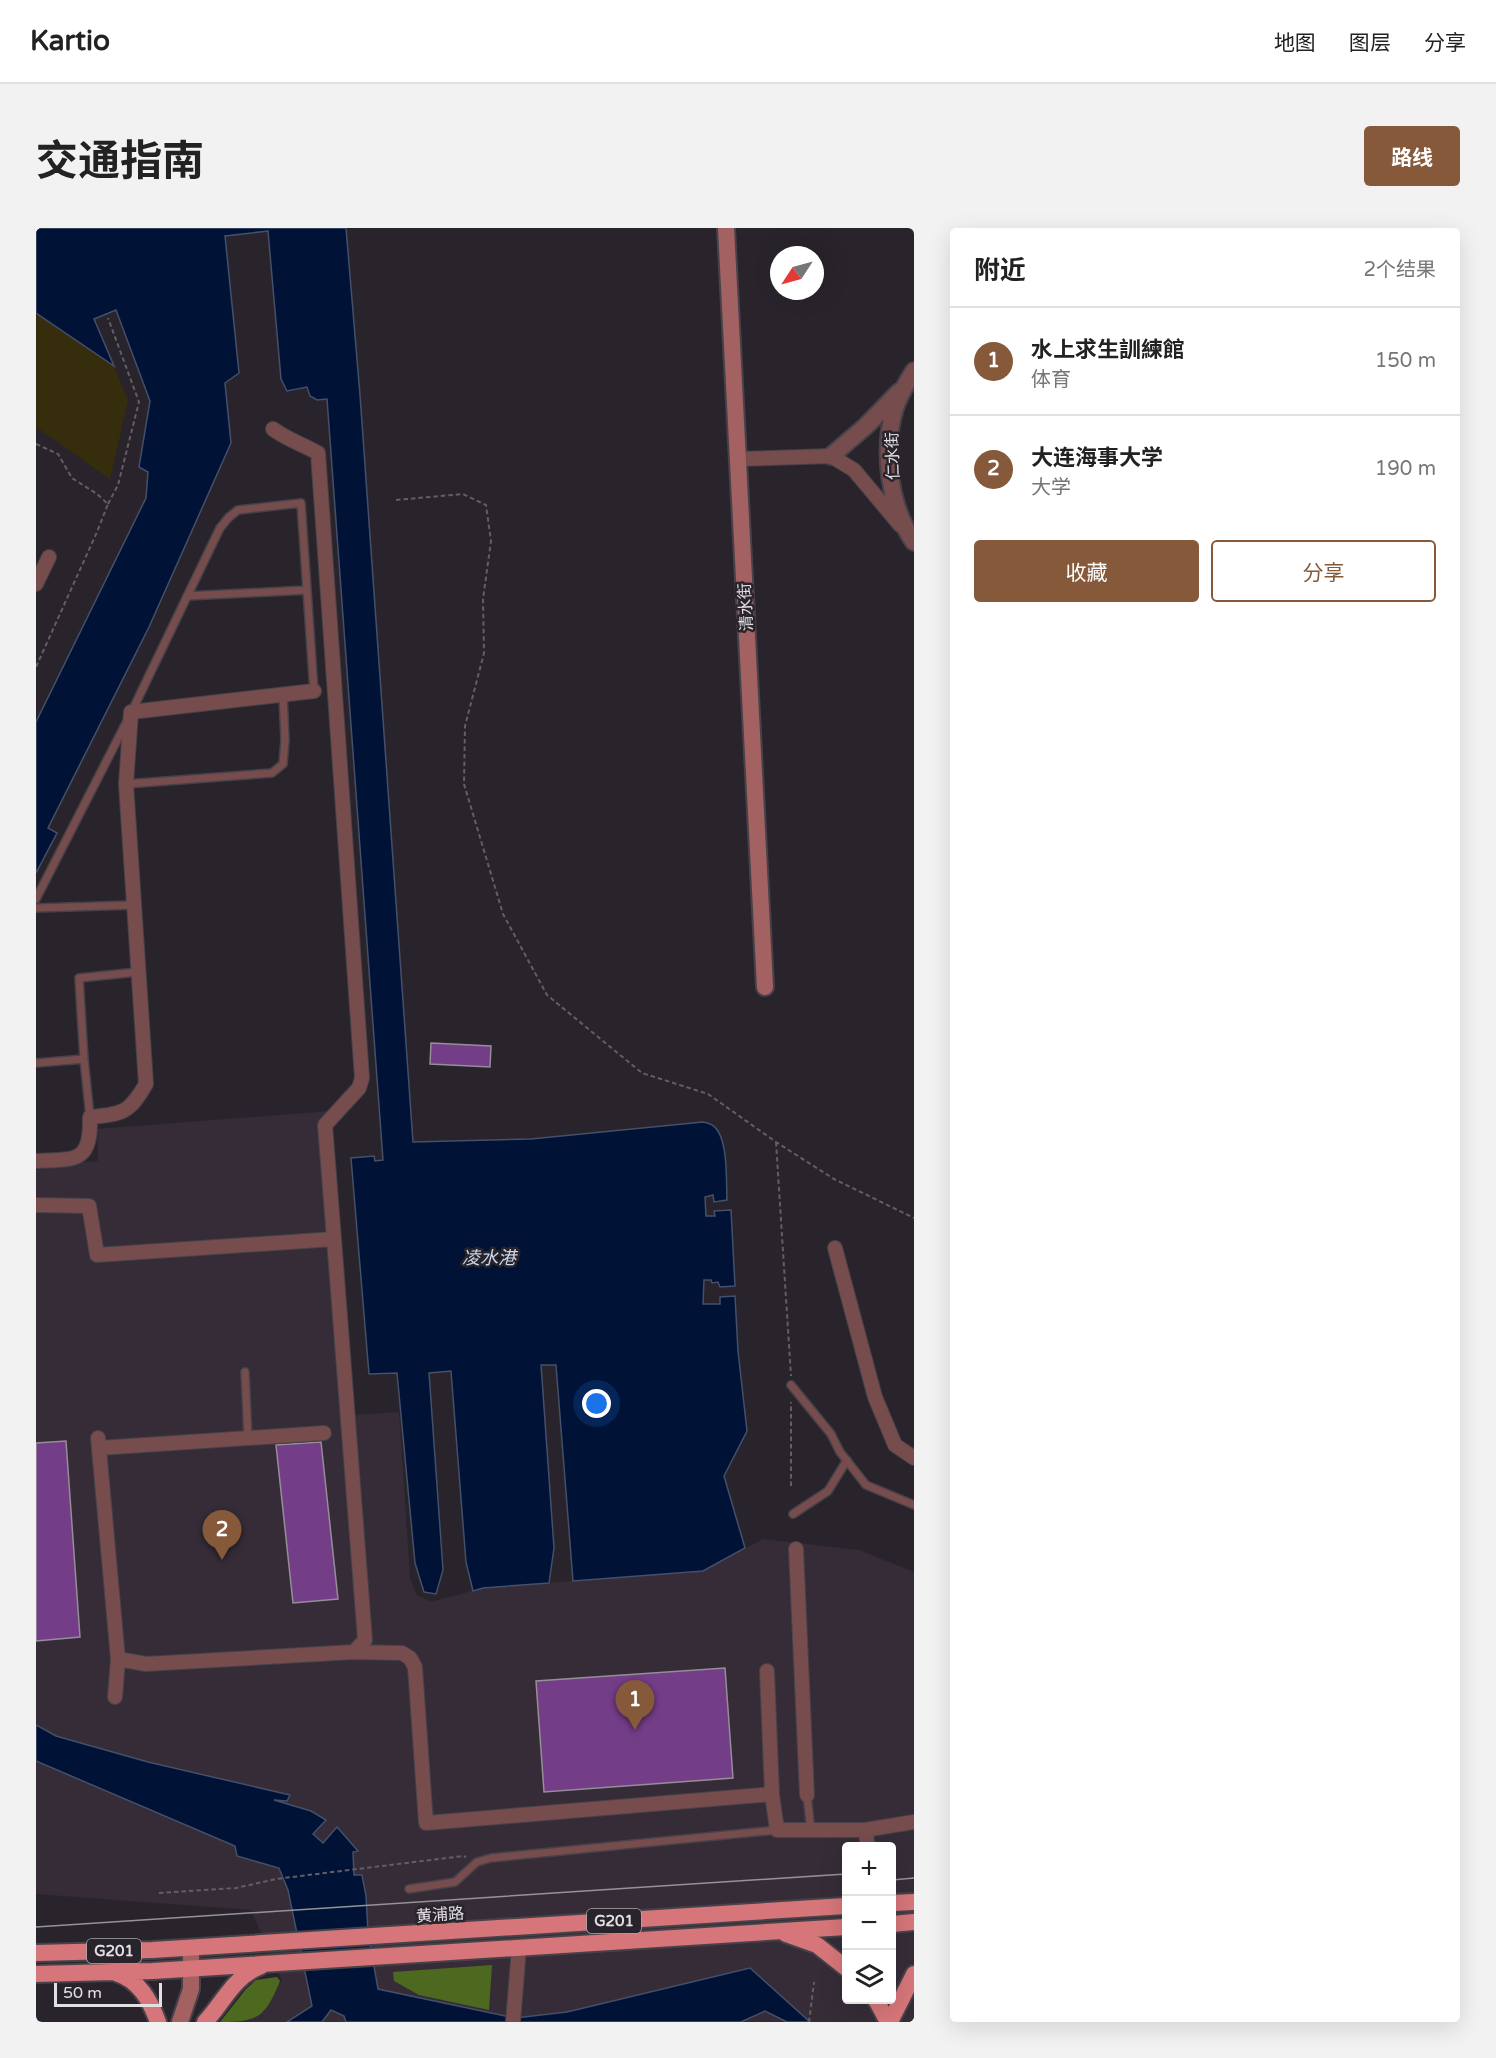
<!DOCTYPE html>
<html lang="zh">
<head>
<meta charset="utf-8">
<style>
  body { margin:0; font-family:"Varela Round","Noto Sans SC",sans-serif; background:#f2f2f2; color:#222 }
  .controls { position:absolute; right:18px; bottom:18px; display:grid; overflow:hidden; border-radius:6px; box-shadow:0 6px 24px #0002 }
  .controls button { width:54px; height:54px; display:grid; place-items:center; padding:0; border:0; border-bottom:2px solid #e0e0e0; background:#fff; color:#222; font:30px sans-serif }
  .compass { position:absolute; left:734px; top:18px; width:54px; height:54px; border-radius:50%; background:#fff; box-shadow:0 6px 24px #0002; rotate:234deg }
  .scale { position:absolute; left:18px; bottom:15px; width:108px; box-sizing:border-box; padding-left:6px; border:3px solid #e3e0e4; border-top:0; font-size:16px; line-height:21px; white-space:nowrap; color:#e3e0e4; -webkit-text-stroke:4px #29242b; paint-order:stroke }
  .you { position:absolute; left:561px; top:1176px; width:21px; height:21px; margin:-15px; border:4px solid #fff; border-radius:50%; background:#1a73e8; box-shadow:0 0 0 9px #1a73e833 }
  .badge { display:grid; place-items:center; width:39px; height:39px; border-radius:50%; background:#85593a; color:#fff; font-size:20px; font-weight:700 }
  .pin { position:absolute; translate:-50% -50px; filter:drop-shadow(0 2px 3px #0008) }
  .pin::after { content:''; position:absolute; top:32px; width:21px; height:18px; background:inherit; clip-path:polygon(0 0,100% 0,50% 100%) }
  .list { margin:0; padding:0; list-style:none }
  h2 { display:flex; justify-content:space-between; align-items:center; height:78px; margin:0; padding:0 24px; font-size:26px }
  h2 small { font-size:20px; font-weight:400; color:#767676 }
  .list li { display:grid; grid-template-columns:39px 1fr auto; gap:18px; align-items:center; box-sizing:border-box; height:108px; padding:0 24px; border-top:2px solid #e0e0e0 }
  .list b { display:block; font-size:22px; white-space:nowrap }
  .list p { margin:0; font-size:20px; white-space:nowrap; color:#767676 }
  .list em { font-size:20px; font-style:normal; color:#767676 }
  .actions { display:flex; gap:12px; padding:18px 24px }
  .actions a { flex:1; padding:14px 0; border:2px solid #85593a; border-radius:6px; text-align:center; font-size:21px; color:#85593a }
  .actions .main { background:#85593a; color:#fff }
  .icon { flex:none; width:33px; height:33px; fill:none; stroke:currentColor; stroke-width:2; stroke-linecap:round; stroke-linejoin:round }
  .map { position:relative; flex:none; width:878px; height:1794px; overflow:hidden; border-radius:6px }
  header { display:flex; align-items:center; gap:36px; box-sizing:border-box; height:84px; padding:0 30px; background:#fff; border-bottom:2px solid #e0e0e0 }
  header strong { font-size:28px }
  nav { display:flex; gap:33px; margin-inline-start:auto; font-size:21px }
  .intro { display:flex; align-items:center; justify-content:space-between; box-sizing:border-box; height:144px; padding:0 36px }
  h1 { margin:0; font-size:42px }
  .button { padding:15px 27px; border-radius:6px; background:#85593a; color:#fff; font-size:21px; font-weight:700 }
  main { display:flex; gap:36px; padding:0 36px }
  aside { flex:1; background:#fff; border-radius:6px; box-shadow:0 6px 24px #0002 }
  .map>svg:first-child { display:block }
</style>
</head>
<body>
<header>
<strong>Kartio</strong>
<nav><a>地图</a><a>图层</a><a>分享</a></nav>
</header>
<div class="intro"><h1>交通指南</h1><a class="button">路线</a></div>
<main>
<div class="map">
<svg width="878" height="1794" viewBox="0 0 878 1794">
  <rect width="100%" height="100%" fill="#29242b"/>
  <path fill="#352c38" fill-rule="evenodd" d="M295,883l24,304 44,-3 11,165 6,17 15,8 52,-14 220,-17 60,-32 96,11 55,22v450h-690l15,-13 43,-28 -31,-71 -215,-16v-728l62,-5 -1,-32zM810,1618h46v154h-46z"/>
  <path fill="#4d681f" d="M456,1737l-3,45 -70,-15 -25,-14 -1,-9z
    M241,1749l3,4c-15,36 -21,41 -60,41l26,-33 10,-9z"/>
  <path fill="#352d0c" d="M0,85l78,53 14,35 -18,78 -74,-52z"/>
  <path fill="#001236" stroke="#44506a" stroke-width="1.5" d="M0,0h310l14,167 53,747 118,-3 172,-17c3,1 6,1 9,3 17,10 14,57 15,75l-13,2 -1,-7 -8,2 1,19h9l-1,-5 17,-1 4,76 -15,1 -2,-5 -6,1 -1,-3h-7l-1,24h17v-7l15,-1 3,55 9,80 -23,45 21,72 -42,23 -130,10 -17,-216h-15l13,183 -5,35 -66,5 -10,3 -7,-29 -15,-191 -22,2 14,197 -7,24 -12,-2 -9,-29 -18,-190 -28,1 -18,-216 23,-2 1,5 8,-1 -56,-761 -10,1 -7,-4 -3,-9 -20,4 -6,-12 -13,-148 -43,5 14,137 -14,10 6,60 -82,184 -101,201 9,5 -21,40v-151l110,-224 2,-26 -9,-5 11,-66 -34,-91 -22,9 20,47 -78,-53z
    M0,1497l20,11 92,26 142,33 -3,6 -13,-1 37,11 15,9 -13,14 10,9 14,-16 21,24 -5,1 1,23h8l4,21 2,36 10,57 137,29 52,-6 183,-44 60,54h-23l-22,-11 -24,11h-395l-2,-6 -13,-6 -9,12h-35l25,-16 -24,-116 -9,-22 -42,-12 -2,-10 -199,-85z"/>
  <path fill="#743d88" stroke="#958e97" stroke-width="1.5" d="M395,815l60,3 -1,21 -60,-3z
    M30,1213l14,196 -44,4v-198z
    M285,1214l17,157 -45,4 -17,-158z
    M689,1440l8,110 -189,14 -8,-111z"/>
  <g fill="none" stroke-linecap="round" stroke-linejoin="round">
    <g stroke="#474249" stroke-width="10">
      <path id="service" d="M151,368l120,-6
        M96,483l88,-183 9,-11 9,-7 63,-7 13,188
        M90,556l146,-11 11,-9 2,-24 -2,-46
        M0,671l91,-178
        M0,680l98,-3
        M0,835l48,-4
        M54,889l-6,-58 -5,-81 59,-6
        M209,1144l3,66
        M755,1157l40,49 9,18 26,33 48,20
        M757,1286l35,-23 19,-31
        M771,1567l4,36
        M373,1661l46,-7 22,-20 14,-4 286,-28"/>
    </g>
    <g stroke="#474249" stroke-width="16">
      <path id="minor" d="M237,201c15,11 29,15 45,24l44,625 -3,10 -34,37 9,114
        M702,231l93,-3 23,14 46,55
        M0,356l13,-27
        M0,933c39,-2 55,3 54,-44 33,-3 39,-4 56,-33l-20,-300 5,-72 183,-21
        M0,977l53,1 8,49 237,-16 31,401 -11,12 -208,12 -28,-5
        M799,1020l40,149 20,48 19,13
        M62,1210l20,221 -3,38
        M63,1220l225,-15
        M760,1321l11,246
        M318,1424l48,1 8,5 5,9 11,156 346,-29
        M731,1443l5,123 5,36h88l49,-8
        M829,1602l3,16
        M477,1794l6,-74"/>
    </g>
    <g stroke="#474249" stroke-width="20">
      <path id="tertiary" d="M878,143c-7,11 -15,24 -19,37 -13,41 -6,99 19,134
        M795,228l35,-30 33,-34"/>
    </g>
    <g stroke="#474249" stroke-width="20">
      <path id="secondary" d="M690,0l39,759
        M144,1794l11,-33v-41"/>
    </g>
    <g stroke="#474249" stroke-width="20">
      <path id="trunk" d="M856,1675l22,-1
        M856,1696l22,-2
        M750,1706l31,11 29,23
        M0,1725l116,-3 694,-44
        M80,1745c23,7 34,27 42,49
        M0,1746l117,-3 693,-44
        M840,1772l12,22
        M169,1794c19,-20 28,-45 56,-56
        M854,1794l24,-48"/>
    </g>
    <path stroke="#625e64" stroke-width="2" stroke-dasharray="4.5 3" stroke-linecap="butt" d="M0,216l22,10 14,24 25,16 11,10 -11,28 -61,135
      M360,272l67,-6 23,11 5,36 -8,58 1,54 -19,73 -1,58 39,130 44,81 95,78 66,21 68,48 58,37 80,39
      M72,276l10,-19 21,-83 -31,-84
      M740,914l15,234
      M755,1258v-84
      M123,1665l77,-5 40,-9 187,-23 3,1
      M773,1794l5,-40"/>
    <use href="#service" stroke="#774c4d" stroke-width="7"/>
    <use href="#minor" stroke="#774c4d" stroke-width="14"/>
    <use href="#tertiary" stroke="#774c4d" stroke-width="16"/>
    <use href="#secondary" stroke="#a46162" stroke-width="16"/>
    <use href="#trunk" stroke="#d6767a" stroke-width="16"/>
    <path stroke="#969398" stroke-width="1.5" d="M856,1652l22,-2
      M0,1699l810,-53"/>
  </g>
  <g text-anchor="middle" stroke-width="5" stroke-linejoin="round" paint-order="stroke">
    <g fill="#29242b" stroke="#aba8ac" stroke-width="1.5">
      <rect x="551" y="1681" width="54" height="24" rx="4.5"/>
      <rect x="51" y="1711" width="54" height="24" rx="4.5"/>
    </g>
    <g font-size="15" font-weight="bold" fill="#e3e0e4">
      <text x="578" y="1698">G201</text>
      <text x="78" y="1728">G201</text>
    </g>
    <g font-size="16" fill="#e3e0e4" stroke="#29242b">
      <text transform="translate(856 228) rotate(-92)" y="6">仁水街</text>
      <text transform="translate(709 379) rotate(-93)" y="6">清水街</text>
      <text transform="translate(404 1686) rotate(-4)" y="6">黄浦路</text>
    </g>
    <g font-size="18" font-style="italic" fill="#c8d7eb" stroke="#29242b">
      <text x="453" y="1036">凌水港</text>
    </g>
  </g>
</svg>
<div class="controls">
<button>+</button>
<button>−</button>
<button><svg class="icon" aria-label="layers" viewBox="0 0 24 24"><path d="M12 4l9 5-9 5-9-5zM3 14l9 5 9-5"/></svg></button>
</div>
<svg class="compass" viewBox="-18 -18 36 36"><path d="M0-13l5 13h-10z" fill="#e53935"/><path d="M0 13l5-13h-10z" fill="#767676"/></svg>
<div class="scale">50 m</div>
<div class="you"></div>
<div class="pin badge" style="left:599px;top:1502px">1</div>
<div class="pin badge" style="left:186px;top:1332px">2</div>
</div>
<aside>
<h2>附近<small>2个结果</small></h2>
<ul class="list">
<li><span class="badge">1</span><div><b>水上求生訓練館</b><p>体育</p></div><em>150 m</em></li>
<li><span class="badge">2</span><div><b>大连海事大学</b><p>大学</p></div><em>190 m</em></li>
</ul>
<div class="actions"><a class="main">收藏</a><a>分享</a></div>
</aside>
</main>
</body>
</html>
